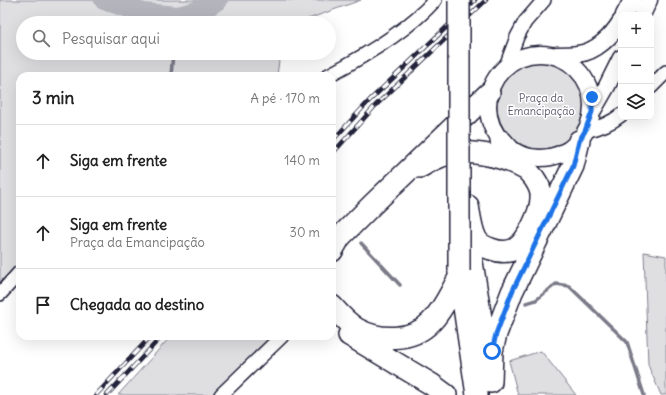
<!DOCTYPE html>
<html lang="pt">
<head>
<meta charset="utf-8">
<style>
  body { margin:0; font-family:Delius,sans-serif; background:#f2f2f2; color:#222 }
  .controls { position:absolute; right:12px; top:12px; display:grid; overflow:hidden; border-radius:8px; box-shadow:0 4px 16px #0002 }
  .controls button { width:36px; height:36px; display:grid; place-items:center; padding:0; border:0; border-bottom:1px solid #e0e0e0; background:#fff; color:#222; font:20px sans-serif }
  .stop { position:absolute; width:12px; height:12px; margin:-9px; border:3px solid #1a73e8; border-radius:50%; background:#fff }
  .stop.end { background:#1a73e8; border-color:#fff; box-shadow:0 1px 4px #0008 }
  .list { margin:0; padding:0; list-style:none }
  h2 { display:flex; justify-content:space-between; align-items:center; height:52px; margin:0; padding:0 16px; font-size:17px }
  h2 small { font-size:13px; font-weight:400; color:#767676 }
  .list li { display:grid; grid-template-columns:26px 1fr auto; gap:12px; align-items:center; box-sizing:border-box; height:72px; padding:0 16px; border-top:1px solid #e0e0e0 }
  .list b { display:block; font-size:15px; white-space:nowrap }
  .list p { margin:0; font-size:13px; white-space:nowrap; color:#767676 }
  .list em { font-size:13px; font-style:normal; color:#767676 }
  .icon { flex:none; width:22px; height:22px; fill:none; stroke:currentColor; stroke-width:2; stroke-linecap:round; stroke-linejoin:round }
  .map { position:relative; flex:none; width:666px; height:395px; overflow:hidden }
  .search { position:absolute; background:#fff; box-shadow:0 4px 16px #0002; left:16px; top:16px; width:320px; height:44px; display:flex; align-items:center; gap:10px; box-sizing:border-box; padding:0 14px; border-radius:22px; color:#767676; font-size:15px }
  .panel { position:absolute; background:#fff; box-shadow:0 4px 16px #0002; left:16px; top:72px; width:320px; height:268px; border-radius:12px }
  .map>svg:first-child { display:block }
</style>
</head>
<body>
<div class="map">
<svg width="666" height="395" viewBox="0 0 666 395">
  <rect width="100%" height="100%" fill="#fff"/>
  <filter id="ink" filterUnits="userSpaceOnUse"><feTurbulence type="fractalNoise" baseFrequency=".025" numOctaves="2"/><feDisplacementMap in="SourceGraphic" scale="8" xChannelSelector="R" yChannelSelector="G"/><feConvolveMatrix kernelMatrix="1 2 1 2 8 2 1 2 1" color-interpolation-filters="sRGB"/></filter>
  <g filter="url(#ink)">
    <path fill="#dfdfe2" stroke="#80808e" d="M0,0h361l-64,23h-274v30h257l-3,23h-257v186l-20,20z
      M497 105a44 44 0 1 1 88 0a44 44 0 1 1-88 0Z
      M644,252l22,4v139h-5l-13,-30z
      M171,336h106l-62,59h-97z
      M541,351l35,44h-58l-9,-34z"/>
    <g fill="none" stroke-linecap="round" stroke-linejoin="round">
      <path stroke="#7a7a88" stroke-width="3.5" d="M177,23l1,-7
        M171,76l2,-23
        M332,218v1
        M361,243l39,42
        M526,303l10,-3 20,-16 13,2 58,56 17,53"/>
      <path stroke="#b4b4bc" stroke-width="20" d="M104,0l40,13 34,3 28,-8 12,-8"/>
      <g stroke="#22223b" stroke-width="16">
        <path id="minor" d="M506,66l11,-29 8,-15 19,-22
          M327,76c36,-19 81,-45 108,-76
          M651,87l15,-15
          M585,131c14,-3 25,-7 36,-16
          M0,294l20,-22
          M221,395l61,-59"/>
      </g>
      <g stroke="#22223b" stroke-width="19">
        <path id="tertiary" d="M624,15l8,-15
          M642,15l7,-15
          M488 106a52 52 0 1 1 104 0a52 52 0 1 1-104 0Z
          M556,55c7,0 15,0 22,-1 18,-2 34,-18 43,-33
          M592,112l15,-26 14,-28"/>
      </g>
      <g stroke="#22223b" stroke-width="24">
        <path id="primary" d="M420,167c7,-4 14,-8 22,-11 23,-8 60,-1 81,12
          M468,206c2,10 3,21 7,30 2,7 10,11 16,13 8,3 16,4 24,0 12,-7 26,-37 26,-51 1,-8 -3,-14 -7,-20l-33,-37
          M469,227l3,35 15,94
          M332,251l8,-14 33,-33 116,-111
          M459,273l18,122
          M332,306c7,8 15,17 25,23 22,12 55,13 74,-7 12,-12 19,-29 28,-44
          M349,335l82,49 15,11
          M491,382l1,-31 4,-17 16,-42 61,-126 6,-25"/>
      </g>
      <use href="#minor" stroke="#fff" stroke-width="13"/>
      <use href="#tertiary" stroke="#fff" stroke-width="16"/>
      <use href="#primary" stroke="#fff" stroke-width="21"/>
      <g stroke="#22223b" stroke-width="4.5">
        <path id="rail" d="M332,141l38,-41 105,-100
          M332,154l43,-48 111,-106
          M96,395l55,-59
          M107,395l55,-59"/>
      </g>
      <use href="#rail" stroke="#fff" stroke-width="3" stroke-dasharray="9" stroke-linecap="butt"/>
      <g stroke="#22223b" stroke-width="24" stroke-linecap="butt">
        <path id="primary-bridge" d="M459,0v271"/>
      </g>
      <use href="#primary-bridge" stroke="#fff" stroke-width="21"/>
    </g>
  </g>
  <g fill="none" stroke-linecap="round" stroke-linejoin="round" filter="url(#ink)">
    <path stroke="#1a73e8" stroke-width="5" d="M492,351l4,-17 16,-42 61,-126 6,-25 6,-10 7,-19v-15"/>
  </g>
  <g text-anchor="middle" stroke-width="3" stroke-linejoin="round" paint-order="stroke">
    <g font-size="11" fill="#5b5b6d" stroke="#fff">
      <text x="541" y="102">Praça da<tspan x="541" dy="13">Emancipação</tspan></text>
    </g>
  </g>
</svg>
<div class="controls">
<button>+</button>
<button>−</button>
<button><svg class="icon" aria-label="layers" viewBox="0 0 24 24"><path d="M12 4l9 5-9 5-9-5zM3 14l9 5 9-5"/></svg></button>
</div>
<div class="stop" style="left:492px;top:351px"></div>
<div class="stop end" style="left:592px;top:97px"></div>
<div class="search"><svg class="icon" aria-label="search" viewBox="0 0 24 24"><circle cx="10" cy="10" r="6"/><path d="M15 15l6 6"/></svg>Pesquisar aqui</div>
<section class="panel">
<h2>3 min<small>A pé · 170 m</small></h2>
<ul class="list">
<li><svg class="icon" aria-label="ahead" viewBox="0 0 24 24"><path d="M12 20V5M6 11l6-6 6 6"/></svg><div><b>Siga em frente</b></div><em>140 m</em></li>
<li><svg class="icon" aria-label="ahead" viewBox="0 0 24 24"><path d="M12 20V5M6 11l6-6 6 6"/></svg><div><b>Siga em frente</b><p>Praça da Emancipação</p></div><em>30 m</em></li>
<li><svg class="icon" aria-label="arrive" viewBox="0 0 24 24"><path d="M6 21V4h12l-3 4 3 4H6"/></svg><div><b>Chegada ao destino</b></div></li>
</ul>
</section>
</div>
</body>
</html>
